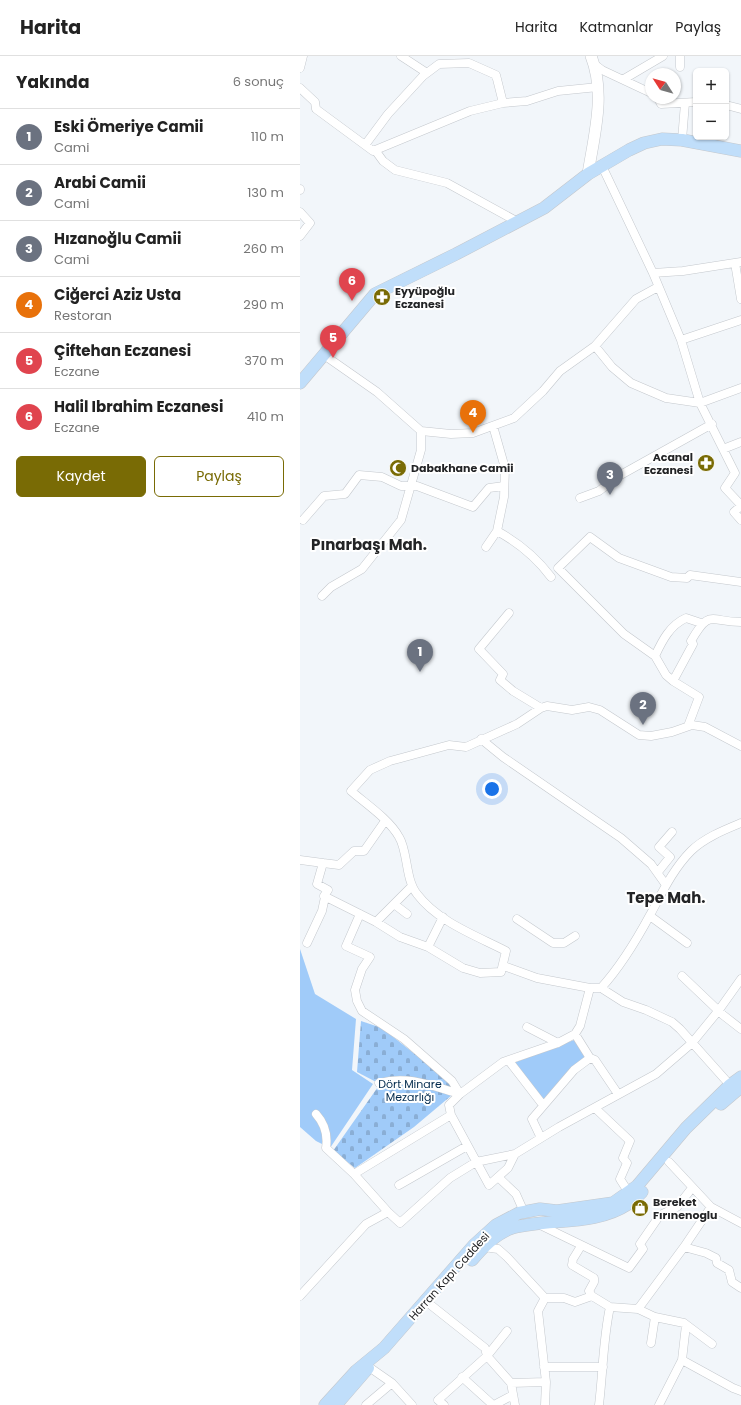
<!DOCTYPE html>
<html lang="tr">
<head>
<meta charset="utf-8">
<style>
  body { margin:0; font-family:Poppins,sans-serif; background:#f6f6f6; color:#222 }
  .controls { position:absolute; right:12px; top:12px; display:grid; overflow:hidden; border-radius:6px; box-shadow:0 1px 3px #0004 }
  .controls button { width:36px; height:36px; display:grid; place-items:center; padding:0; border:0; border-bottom:1px solid #e0e0e0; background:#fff; color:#222; font:20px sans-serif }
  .compass { position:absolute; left:345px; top:12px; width:36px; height:36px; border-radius:50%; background:#fff; box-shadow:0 1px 3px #0004; rotate:306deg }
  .you { position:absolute; left:192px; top:733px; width:14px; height:14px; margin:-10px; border:3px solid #fff; border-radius:50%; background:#1a73e8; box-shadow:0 0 0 6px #1a73e833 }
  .badge { display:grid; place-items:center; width:26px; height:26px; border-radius:50%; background:#796b05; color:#fff; font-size:13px; font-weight:700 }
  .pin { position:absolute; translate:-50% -33px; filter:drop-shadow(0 1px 2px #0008) }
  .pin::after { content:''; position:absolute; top:21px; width:14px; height:12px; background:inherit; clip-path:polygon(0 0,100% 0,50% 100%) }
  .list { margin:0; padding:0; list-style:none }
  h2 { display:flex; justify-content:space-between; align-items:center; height:52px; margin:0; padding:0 16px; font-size:17px }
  h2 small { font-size:13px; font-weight:400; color:#767676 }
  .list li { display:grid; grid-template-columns:26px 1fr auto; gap:12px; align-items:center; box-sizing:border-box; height:56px; padding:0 16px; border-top:1px solid #e0e0e0 }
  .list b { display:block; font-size:15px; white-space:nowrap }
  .list p { margin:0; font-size:13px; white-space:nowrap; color:#767676 }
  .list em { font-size:13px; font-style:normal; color:#767676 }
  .actions { display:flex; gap:8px; padding:12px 16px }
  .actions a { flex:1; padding:9px 0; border:1px solid #796b05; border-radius:6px; text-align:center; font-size:14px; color:#796b05 }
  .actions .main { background:#796b05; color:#fff }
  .map { position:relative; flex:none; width:441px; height:1349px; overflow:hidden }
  header { display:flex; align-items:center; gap:24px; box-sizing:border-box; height:56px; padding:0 20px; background:#fff; border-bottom:1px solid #e0e0e0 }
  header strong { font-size:19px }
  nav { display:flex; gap:22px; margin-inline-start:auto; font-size:14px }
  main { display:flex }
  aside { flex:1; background:#fff }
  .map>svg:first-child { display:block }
</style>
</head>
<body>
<header>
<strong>Harita</strong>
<nav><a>Harita</a><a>Katmanlar</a><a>Paylaş</a></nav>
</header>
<main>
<aside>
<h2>Yakında<small>6 sonuç</small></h2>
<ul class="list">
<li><span class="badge" style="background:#6b7280">1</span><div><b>Eski Ömeriye Camii</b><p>Cami</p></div><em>110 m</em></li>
<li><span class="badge" style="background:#6b7280">2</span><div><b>Arabi Camii</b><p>Cami</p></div><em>130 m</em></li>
<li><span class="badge" style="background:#6b7280">3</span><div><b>Hızanoğlu Camii</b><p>Cami</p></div><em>260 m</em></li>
<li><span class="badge" style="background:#e8710a">4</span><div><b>Ciğerci Aziz Usta</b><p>Restoran</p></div><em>290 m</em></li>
<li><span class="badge" style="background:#e0444e">5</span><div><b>Çiftehan Eczanesi</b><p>Eczane</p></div><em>370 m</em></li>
<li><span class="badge" style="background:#e0444e">6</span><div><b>Halil Ibrahim Eczanesi</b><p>Eczane</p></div><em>410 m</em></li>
</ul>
<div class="actions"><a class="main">Kaydet</a><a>Paylaş</a></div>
</aside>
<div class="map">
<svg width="441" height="1349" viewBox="0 0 441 1349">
  <defs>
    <pattern id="cemetery-stones" width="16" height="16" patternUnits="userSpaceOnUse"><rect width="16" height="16" fill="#a0cbf9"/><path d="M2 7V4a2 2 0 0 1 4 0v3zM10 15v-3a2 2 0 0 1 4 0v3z" fill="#8aaed5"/></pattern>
  </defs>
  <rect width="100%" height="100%" fill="#f2f6fa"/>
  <path fill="url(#cemetery-stones)" d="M61,965l21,7 68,54 2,13 -38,32 -59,41 -22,-17 47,-67 -23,-12z"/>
  <path fill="#a0cbf9" d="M0,893l15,45 41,25 -4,51 21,14 -43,64 -14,-7 -16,-14z
    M274,984l12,17 -43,46 -30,-40z"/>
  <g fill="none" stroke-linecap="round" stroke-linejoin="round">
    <g stroke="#c4c8cd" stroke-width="9">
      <path id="minor" d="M101,0l26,17
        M380,0v11
        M294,8l8,6 49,23
        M0,12l3,-12
        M324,23l39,-23
        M0,32l15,14 1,7 57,42 97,-40 33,-8 24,-2 31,-10 40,-4
        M358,42l3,6 35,-2
        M426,49l15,4
        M382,84l3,-37
        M65,89l23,-31 35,-38 16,-12 30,-1 27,12 7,28
        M75,94l8,11 12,9 52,13 71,39
        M302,110l51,107 28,67 19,63 23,46 18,-7
        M0,133v1
        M0,156l10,11 -10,13
        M435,207l6,36
        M353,217l30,-2 58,-9
        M381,284l60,-20
        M295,290l17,21 19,16 35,15 34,5 41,-15
        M24,299l53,37 44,39 30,3 22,-1 41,-15 29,-27 17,-20 35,-25 41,-47 22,-12
        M423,393l12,24 -10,15 16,17
        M280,442l19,-7 18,-14 95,-53
        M441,450l-7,6 7,8
        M3,464l21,-24 21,-2 14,-19 23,2 19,9h16l56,21 16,-19 15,-2
        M197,475c22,12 39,26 54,46
        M186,491l11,-16 7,-34 1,-29 -12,-42
        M22,540l9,-9 31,-18 39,-49 20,-70v-19
        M209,557l-30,36 24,25 -3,6 13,11 28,17
        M355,600c7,-15 15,-31 31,-38l15,5
        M373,625l20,-37 -2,-3c19,-33 19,-19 50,-19
        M388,670l11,-29 -26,-16 -7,-6 -11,-19 -31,-22 -66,-66 32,-31 29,21 52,19 16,1 3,-3 51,7
        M181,683l22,18 118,81 30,26 15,21
        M0,804l23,3 -6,21 11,6 -4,6 52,26 24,15 28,10 35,21 17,5 21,-1 5,-21c-29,-15 -68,-29 -89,-57 -12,-15 -9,-43 -18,-57 -9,-17 -34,-34 -48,-46l19,-21 20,-9 59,-16 17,2 51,-23 24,-16 6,-2 25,4 17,-3 11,3 39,25 12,1 21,-4 20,-7 13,2 36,19
        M23,807l16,2 15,-14h10l21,-30
        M358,816l12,-15 -11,-10 13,-15
        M94,848l13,10
        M350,860l37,27
        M217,863l36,24h11l11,-7
        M76,866l36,-36
        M7,887l15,-32 3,-14
        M128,891l15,-30
        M204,910l33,12 53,10h11l22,14 23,8 26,12 8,7 50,56
        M382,920l41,39 18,14
        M301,932c20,-22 35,-47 49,-73 12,-22 23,-46 41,-64 13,-13 33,-21 50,-28
        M227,971l31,16
        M275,978l15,24 5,2 23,34
        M209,1005l34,44
        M79,1027c30,-8 53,3 81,11l43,-32 55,-19 17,-9 5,-8 10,-38
        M295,1052l35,33 -7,17 4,5 -7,16 9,14
        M16,1058c9,10 12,21 10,34l28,26 34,38 12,11 50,-45 26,-16 39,-8
        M151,1059l38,70 19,-17 7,-14 44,-27 97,-53 36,-31 27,-33 22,-31
        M241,1082l-9,-19 42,-49 16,-12
        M369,1106l42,45 30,16
        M54,1118l97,-59 -2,-10 11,-11 -8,-13 -48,-42 -42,-28 -5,-10 -2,-11 7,-21 8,-12 -24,-11 14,-32
        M198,1121l18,17 8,18
        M99,1129l68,-39
        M238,1168l91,44 14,-19 -3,-5 20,-29 17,-8 15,-19
        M281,1190l-8,13 -1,6 22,13v4l-5,9 3,5 18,11 28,2 17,8 29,6 28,21
        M184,1191l14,2 9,8 38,41 -7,13 8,71 -1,23
        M384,1191l22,6 10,5 1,5 12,7 3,12 9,6
        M0,1240l66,-72 22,-12
        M245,1242h19l11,4 17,-6
        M132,1250l53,42 2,8 24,27 4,22
        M338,1253l46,-62 27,-40
        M351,1287l4,-26
        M382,1304l51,28 8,3
        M69,1311l23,16 20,22
        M244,1311h59
        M162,1321l31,28
        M211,1327l35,-1
        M66,1349l26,-22
        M144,1349l-6,-5 49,-44 20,-25
        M194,1349l19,-10
        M299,1349c4,-33 4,-66 11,-98
        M359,1349l23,-45 4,-35"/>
    </g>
    <g stroke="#c4c8cd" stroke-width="12">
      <path id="tertiary" d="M288,118c6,-39 18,-80 3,-118"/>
    </g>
    <g stroke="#c4c8cd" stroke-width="13">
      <path id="secondary" d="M0,327l75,-89 81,-40 88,-46 44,-34 41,-24 15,-7 18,-4 20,1 59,11
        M421,1048l20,-17
        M172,1204c10,-12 24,-27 40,-32 37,-10 83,-2 116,-24 5,-3 10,-8 14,-12
        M25,1349l31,-34 28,-23 90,-103 22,-20 23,-12 21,-4 17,2 56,-8 24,-17 49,-58 44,-43 11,-8
        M36,1349l32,-37"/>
    </g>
    <use href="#minor" stroke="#fff" stroke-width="8"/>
    <use href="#tertiary" stroke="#fff" stroke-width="11"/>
    <use href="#secondary" stroke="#c0defa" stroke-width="12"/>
  </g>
  <defs>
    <g id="pharmacy-disc" transform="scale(0.9)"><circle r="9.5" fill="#796b05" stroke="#fff"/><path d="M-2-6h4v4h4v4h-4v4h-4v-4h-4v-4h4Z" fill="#fff"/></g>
    <g id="mosque-disc" transform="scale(0.9)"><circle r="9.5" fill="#796b05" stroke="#fff"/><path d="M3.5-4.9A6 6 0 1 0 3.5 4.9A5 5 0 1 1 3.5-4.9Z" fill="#fff"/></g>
    <g id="shop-disc" transform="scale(0.9)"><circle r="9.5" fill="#796b05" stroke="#fff"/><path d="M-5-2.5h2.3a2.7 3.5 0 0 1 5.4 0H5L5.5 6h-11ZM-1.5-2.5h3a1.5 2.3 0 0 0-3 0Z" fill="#fff"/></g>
  </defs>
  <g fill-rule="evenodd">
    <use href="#pharmacy-disc" x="82" y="241"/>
    <use href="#pharmacy-disc" x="406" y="407"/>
    <use href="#mosque-disc" x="98" y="412"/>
    <use href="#shop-disc" x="340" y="1152"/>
  </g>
  <g text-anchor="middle" stroke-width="4" stroke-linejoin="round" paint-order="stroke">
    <g font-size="11" font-weight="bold" fill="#232426" stroke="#fff" text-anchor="start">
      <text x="95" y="239">Eyyüpoğlu<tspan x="95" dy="13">Eczanesi</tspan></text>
      <text x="393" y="405" text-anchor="end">Acanal<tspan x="393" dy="13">Eczanesi</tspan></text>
      <text x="111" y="416">Dabakhane Camii</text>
      <text x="353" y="1150">Bereket<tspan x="353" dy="13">Fırınenoglu</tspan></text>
    </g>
    <g font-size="11" fill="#022a4d" stroke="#fff">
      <text x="110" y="1032">Dört Minare<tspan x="110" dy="13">Mezarlığı</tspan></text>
    </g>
    <g font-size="11" fill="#232426" stroke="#fff">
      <text transform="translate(149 1220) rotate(-48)" y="4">Harran Kapı Caddesi</text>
    </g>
    <g font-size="15" font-weight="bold" fill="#232426" stroke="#fff">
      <text x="69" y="494">Pınarbaşı Mah.</text>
      <text x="366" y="847">Tepe Mah.</text>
    </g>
  </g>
</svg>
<div class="controls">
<button>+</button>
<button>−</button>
</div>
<svg class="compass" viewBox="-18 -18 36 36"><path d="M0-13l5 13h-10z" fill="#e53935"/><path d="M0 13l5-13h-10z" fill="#767676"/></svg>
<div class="you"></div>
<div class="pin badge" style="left:120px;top:616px;background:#6b7280">1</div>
<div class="pin badge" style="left:343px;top:669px;background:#6b7280">2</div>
<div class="pin badge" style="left:310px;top:439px;background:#6b7280">3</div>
<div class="pin badge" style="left:173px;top:377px;background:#e8710a">4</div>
<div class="pin badge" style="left:33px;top:302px;background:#e0444e">5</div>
<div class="pin badge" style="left:52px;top:245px;background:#e0444e">6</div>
</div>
</main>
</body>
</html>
